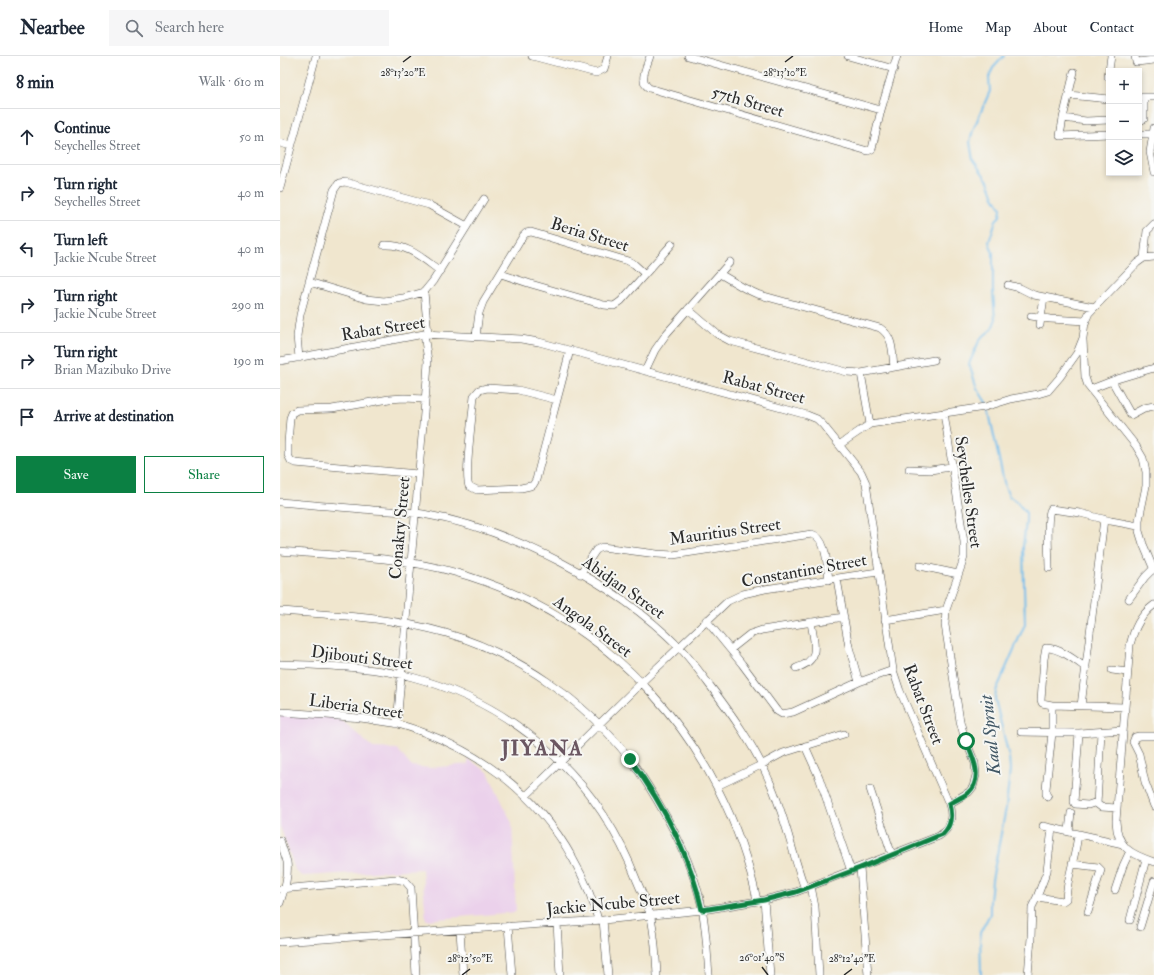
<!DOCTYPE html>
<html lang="en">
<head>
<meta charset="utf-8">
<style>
  body { margin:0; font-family:"IM FELL Double Pica",serif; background:#f6f6f7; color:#1f2937 }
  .controls { position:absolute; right:12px; top:12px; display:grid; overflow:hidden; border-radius:0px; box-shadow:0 2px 6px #0003 }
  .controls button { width:36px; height:36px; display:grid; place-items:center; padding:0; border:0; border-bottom:1px solid #e0e1e3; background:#fff; color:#1f2937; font:20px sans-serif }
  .stop { position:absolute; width:12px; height:12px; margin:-9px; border:3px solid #0b8043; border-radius:50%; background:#fff }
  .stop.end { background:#0b8043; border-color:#fff; box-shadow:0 1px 4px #0008 }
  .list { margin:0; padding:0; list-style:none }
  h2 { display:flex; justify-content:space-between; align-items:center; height:52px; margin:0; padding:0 16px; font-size:17px }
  h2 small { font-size:13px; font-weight:400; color:#747a83 }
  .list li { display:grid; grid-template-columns:26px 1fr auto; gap:12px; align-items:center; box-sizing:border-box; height:56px; padding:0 16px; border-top:1px solid #e0e1e3 }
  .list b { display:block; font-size:15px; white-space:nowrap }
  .list p { margin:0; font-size:13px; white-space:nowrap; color:#747a83 }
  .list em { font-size:13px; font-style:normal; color:#747a83 }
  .actions { display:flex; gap:8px; padding:12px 16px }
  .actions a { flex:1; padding:9px 0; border:1px solid #0b8043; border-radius:0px; text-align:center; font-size:14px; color:#0b8043 }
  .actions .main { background:#0b8043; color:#fff }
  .icon { flex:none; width:22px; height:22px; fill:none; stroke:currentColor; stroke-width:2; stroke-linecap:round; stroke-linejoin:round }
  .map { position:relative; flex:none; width:874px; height:919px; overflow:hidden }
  header { display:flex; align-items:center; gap:24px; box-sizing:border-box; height:56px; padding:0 20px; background:#fff; border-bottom:1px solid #e0e1e3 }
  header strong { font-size:19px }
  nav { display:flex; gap:22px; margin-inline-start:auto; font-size:14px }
  .search { width:280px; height:36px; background:#f6f6f7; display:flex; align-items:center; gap:10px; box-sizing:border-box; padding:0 14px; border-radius:0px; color:#747a83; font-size:15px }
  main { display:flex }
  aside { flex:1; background:#fff }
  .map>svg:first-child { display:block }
</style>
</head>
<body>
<header>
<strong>Nearbee</strong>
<div class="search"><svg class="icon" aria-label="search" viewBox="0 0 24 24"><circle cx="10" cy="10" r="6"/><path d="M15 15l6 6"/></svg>Search here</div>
<nav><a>Home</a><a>Map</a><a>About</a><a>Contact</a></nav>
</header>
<main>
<aside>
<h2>8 min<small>Walk · 610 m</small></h2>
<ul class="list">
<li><svg class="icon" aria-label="ahead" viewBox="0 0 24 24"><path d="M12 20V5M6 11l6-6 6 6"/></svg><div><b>Continue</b><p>Seychelles Street</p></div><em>50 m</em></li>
<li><svg class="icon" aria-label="right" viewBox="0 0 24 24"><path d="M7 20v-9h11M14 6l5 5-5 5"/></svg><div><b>Turn right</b><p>Seychelles Street</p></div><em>40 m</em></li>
<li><svg class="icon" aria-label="left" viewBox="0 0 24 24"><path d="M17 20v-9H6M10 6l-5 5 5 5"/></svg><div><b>Turn left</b><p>Jackie Ncube Street</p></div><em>40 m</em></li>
<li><svg class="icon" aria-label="right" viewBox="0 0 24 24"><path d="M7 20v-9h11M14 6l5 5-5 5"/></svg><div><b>Turn right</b><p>Jackie Ncube Street</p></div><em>290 m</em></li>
<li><svg class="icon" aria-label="right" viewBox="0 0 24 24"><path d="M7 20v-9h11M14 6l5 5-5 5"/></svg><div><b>Turn right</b><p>Brian Mazibuko Drive</p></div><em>190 m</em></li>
<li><svg class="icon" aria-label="arrive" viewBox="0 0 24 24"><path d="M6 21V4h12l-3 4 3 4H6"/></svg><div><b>Arrive at destination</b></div></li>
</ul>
<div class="actions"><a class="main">Save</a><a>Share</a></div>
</aside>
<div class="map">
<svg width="874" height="919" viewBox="0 0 874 919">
  <rect width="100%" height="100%" fill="#f6f6f2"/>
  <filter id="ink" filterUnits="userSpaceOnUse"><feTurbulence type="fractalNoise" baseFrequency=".025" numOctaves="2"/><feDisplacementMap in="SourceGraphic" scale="8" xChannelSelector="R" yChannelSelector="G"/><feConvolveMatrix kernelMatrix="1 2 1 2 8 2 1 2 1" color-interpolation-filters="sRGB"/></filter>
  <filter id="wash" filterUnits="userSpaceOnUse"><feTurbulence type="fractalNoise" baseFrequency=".012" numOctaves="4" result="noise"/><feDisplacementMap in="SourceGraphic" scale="16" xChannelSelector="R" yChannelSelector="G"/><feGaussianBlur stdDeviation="0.9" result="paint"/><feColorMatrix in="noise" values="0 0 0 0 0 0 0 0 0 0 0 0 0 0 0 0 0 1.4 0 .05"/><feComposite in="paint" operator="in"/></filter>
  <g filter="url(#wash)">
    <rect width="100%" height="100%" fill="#f0e6ce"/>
    <path fill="#ebd1eb" d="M0,658l58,3 35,31 24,1 14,17 19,2 38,-4v-5l20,13 24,51 4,89 -90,8 -4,-51 -120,7 -6,-4 -16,-46z"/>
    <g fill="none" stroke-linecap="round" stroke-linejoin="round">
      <path stroke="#73bdec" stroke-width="2" d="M707,348l-10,-16 -8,-24 11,-25 12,-10 3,-8 -2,-30v-38l-4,-11 7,-22 4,-4 1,-8 -7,-11 -6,-16 -15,-21 -3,-18 3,-12 17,-39 -1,-14 4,-9 11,-12
        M701,919l-1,-42 10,-19v-13l2,-21 14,-72 4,-38 -1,-13 -14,-58 1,-8 29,-67 -2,-77 3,-26v-8l-9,-11 -8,-6 -4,-9 -17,-79"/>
    </g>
  </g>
  <g filter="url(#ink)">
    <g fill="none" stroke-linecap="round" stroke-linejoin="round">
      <g stroke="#494743" stroke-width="8">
        <path id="minor" d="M252,0l64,17 8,-4 4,-13
          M370,0c-3,10 -12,25 -1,32l219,63 4,-2 9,-39 16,-54
          M408,0l193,54
          M568,0l46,13
          M855,0l1,6h1l17,-2
          M794,16l-11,46 -3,18 49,-2
          M828,21l3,-21
          M789,39l40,4
          M860,41h14
          M783,62l23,3 23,-1
          M859,65l5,-2v-22
          M874,72l-4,24 4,20
          M859,78h14
          M0,87l11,3
          M0,132l36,-132
          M104,189c23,-1 37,12 56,26
          M864,202l3,-27 7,-7
          M221,218l30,10 73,21 10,1 7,-5 51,-57
          M440,218l24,14 13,6 123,34c14,9 12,25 14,39
          M29,226l57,17 18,2 19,-3 21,-6 9,-11 51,-82
          M728,229l12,3 14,7 60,12
          M144,236l4,42
          M408,253l29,25 13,7 117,31 14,1 73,-13
          M751,260l19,3 36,2
          M760,269l4,-28
          M196,280l3,-23 4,-11 40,-66 3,-3 5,-1 97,29 6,3 11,10
          M803,284l2,37 3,9 48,60 7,12 3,14v14l-7,34v11l4,13 11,26
          M19,302l-2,-22 3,-21 34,-125 5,-7 6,-1 84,23 38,21
          M0,305l144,-27 97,5 18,3 268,73 10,4 6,6 38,47 5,11 27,187 7,21 49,113c4,13 2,25 -10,32l-143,56 -32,8 -61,10 -100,10 -323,22
          M365,315l10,-21 12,-17 63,-71
          M581,317l9,51
          M832,325l19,34 13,-7 10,-2
          M811,333l26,-10 37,-11
          M277,344l-39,-10 -31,-2 -8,2 -5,6c-1,15 -10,81 -5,90l8,4 44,-2 9,-2 3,-1 3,-5c11,-44 23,-86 34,-130
          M664,357l20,129v15l-2,7 -16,46 -1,15 15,96 4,15 11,27 1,12 -3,12 -4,5 -20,12
          M559,389l31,-21 115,-17 26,-8 27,-5 10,-3 12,-14 17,-24 6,-15 2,-16 4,-9 48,-50 7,-5 10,-1
          M629,413l21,1 21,-3
          M138,418l-123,-11 -4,-2 -3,-6v-12l2,-25 2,-5 5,-3 35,-1 57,-10 15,-1 21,1
          M0,446c31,3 62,5 93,8 16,1 33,1 50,4 91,16 191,68 256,133 11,11 20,24 29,36 23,30 46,62 61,97 16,35 23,73 36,109
          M0,495c58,5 117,5 174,21 156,43 270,171 303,328
          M640,510l38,8
          M769,512c0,-10 -3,-53 2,-59l29,4 31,8 27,5
          M300,518l16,-24 6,-3 55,7 16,1 139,-21c15,4 15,33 17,46
          M557,523l12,68 10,35
          M849,543l16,-22 8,-8
          M874,549c-14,10 -20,24 -24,40l-14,176c1,27 15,33 38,41
          M0,555c56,4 111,6 166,22 72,21 138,67 184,126 14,19 26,39 37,59 15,27 27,55 34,85 5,23 6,48 8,72
          M426,564l36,44 35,47 5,3 11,-2 66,-30 34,-12
          M605,564l61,-10
          M451,593l19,-15 12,-4 82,-13
          M0,608c44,2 90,2 132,13 105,28 187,103 225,204 5,12 11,24 14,37 4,18 5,38 6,57
          M516,612c26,-8 18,-24 15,-46
          M806,612c-11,-8 -26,-20 -40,-20l-2,11 -3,41 1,3 10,2 73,2
          M832,614l15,2
          M801,650l23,-187
          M0,656c29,2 59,3 88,7 9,2 20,3 30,5 74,21 138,67 175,135 11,19 20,40 25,61
          M117,668l30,-346 1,-17 -4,-27
          M741,676l58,1 44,-3
          M821,676l-4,72 4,3 16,1
          M799,677l-5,69 1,2 13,1 9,-3
          M874,680h-15l-4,1 -2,5 6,12 6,28 9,24
          M525,690l14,31 32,94
          M437,730l44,-21 22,-12 61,-19
          M590,733l22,66
          M246,740l116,-114 86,-81 15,-7 22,-5 113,-17
          M768,741l-2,-3v-5l6,-56v-28
          M763,770l80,18
          M789,775l2,-18
          M0,784c2,7 5,15 7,22 2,14 -3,28 -7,41
          M792,808l26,3 3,3 -13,42
          M580,812l8,107
          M531,830l4,21 4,68
          M0,833l116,-10 9,2 6,7 5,87
          M835,834l8,-24 7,-15
          M757,841l26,4 3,-2c1,-22 10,-43 12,-65
          M484,844l6,75
          M323,864l5,55
          M850,864l16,-61
          M277,867l3,52
          M228,870l4,49
          M860,871l14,-46
          M180,875l3,44
          M748,919l3,-37 1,-31 5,-10 10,-26 5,-43"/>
      </g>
      <use href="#minor" stroke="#fff" stroke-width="7"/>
    </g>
  </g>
  <g fill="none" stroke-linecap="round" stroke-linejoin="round" filter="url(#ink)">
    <path stroke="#0b8043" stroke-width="5" d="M350,703c33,45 60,96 72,151l62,-10 32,-8 64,-24 83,-34c9,-9 9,-19 6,-30 6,-4 13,-6 19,-11 16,-14 5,-36 -2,-52"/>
  </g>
  <path fill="none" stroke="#2b2b2b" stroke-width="1.5" d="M123,6l8,-6M505,6l8,-6M482,911l6,8M182,919l8,-6M564,919l8,-6"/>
  <g text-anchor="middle" stroke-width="4" stroke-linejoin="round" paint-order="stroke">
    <g font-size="17" fill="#2b2b2b" stroke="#f6f6f2">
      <text transform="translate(468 45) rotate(16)" y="6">57th Street</text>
      <text transform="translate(310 178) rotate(17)" y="6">Beria Street</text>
      <text transform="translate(103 272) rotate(-9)" y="6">Rabat Street</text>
      <text transform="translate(484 331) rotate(15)" y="6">Rabat Street</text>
      <text transform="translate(689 436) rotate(82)" y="6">Seychelles Street</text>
      <text transform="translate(119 472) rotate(-85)" y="6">Conakry Street</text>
      <text transform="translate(445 475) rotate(-8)" y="6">Mauritius Street</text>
      <text transform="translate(524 514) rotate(-10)" y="6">Constantine Street</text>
      <text transform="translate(344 531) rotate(35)" y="6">Abidjan Street</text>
      <text transform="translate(313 570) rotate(36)" y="6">Angola Street</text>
      <text transform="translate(82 601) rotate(7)" y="6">Djibouti Street</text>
      <text transform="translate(644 648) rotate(69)" y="6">Rabat Street</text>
      <text transform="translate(76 650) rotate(8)" y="6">Liberia Street</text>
      <text transform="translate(333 847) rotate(-5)" y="6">Jackie Ncube Street</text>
    </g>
    <g font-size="18" font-style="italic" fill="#415765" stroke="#f6f6f2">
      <text transform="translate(710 679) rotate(-96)" y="6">Kaal Spruit</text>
    </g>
    <g font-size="21" font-weight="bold" letter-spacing="1" fill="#6b5762" stroke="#f6f6f2">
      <text x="262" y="699">JIYANA</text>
    </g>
  </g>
  <g font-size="10" text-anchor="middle" fill="#2b2b2b" stroke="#f6f6f2" stroke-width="4" stroke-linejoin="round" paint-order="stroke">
    <text x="123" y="20">28°13'20"E</text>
    <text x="505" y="20">28°13'10"E</text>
    <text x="482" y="905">26°01'40"S</text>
    <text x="190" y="906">28°12'50"E</text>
    <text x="572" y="906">28°12'40"E</text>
  </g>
</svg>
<div class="controls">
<button>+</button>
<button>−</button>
<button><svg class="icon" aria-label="layers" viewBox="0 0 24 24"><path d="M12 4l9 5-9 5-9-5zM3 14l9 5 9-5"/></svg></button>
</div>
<div class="stop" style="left:686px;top:685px"></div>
<div class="stop end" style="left:350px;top:703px"></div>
</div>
</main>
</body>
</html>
